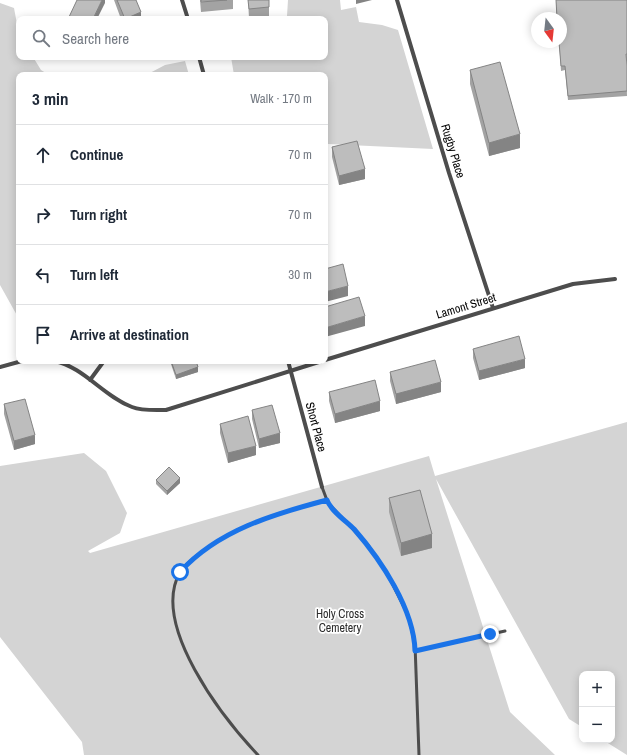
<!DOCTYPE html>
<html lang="en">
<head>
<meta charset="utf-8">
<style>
  body { margin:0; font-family:"Archivo Narrow",sans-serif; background:#f2f2f3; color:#1f2937 }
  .controls { position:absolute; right:12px; bottom:12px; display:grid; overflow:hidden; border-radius:8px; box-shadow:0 2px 10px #0003 }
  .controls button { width:36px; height:36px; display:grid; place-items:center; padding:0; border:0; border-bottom:1px solid #e0e1e3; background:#fff; color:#1f2937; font:20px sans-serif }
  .compass { position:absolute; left:531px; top:12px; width:36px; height:36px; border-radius:50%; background:#fff; box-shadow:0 2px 10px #0003; rotate:165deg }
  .stop { position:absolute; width:12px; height:12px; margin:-9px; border:3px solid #1a73e8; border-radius:50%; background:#fff }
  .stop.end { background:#1a73e8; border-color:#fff; box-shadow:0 1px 4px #0008 }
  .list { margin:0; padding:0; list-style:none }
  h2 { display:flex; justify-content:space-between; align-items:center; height:52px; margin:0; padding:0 16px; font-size:17px }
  h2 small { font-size:13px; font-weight:400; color:#747a83 }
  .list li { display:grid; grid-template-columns:26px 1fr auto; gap:12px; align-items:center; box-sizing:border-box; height:60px; padding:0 16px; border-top:1px solid #e0e1e3 }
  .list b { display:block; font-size:15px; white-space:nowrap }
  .list em { font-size:13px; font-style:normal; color:#747a83 }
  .icon { flex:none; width:22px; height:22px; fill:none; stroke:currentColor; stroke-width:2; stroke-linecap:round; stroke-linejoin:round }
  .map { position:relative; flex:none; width:627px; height:755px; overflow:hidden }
  .search { position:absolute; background:#fff; box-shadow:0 2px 10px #0003; left:16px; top:16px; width:312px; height:44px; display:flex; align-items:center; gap:10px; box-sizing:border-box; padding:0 14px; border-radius:8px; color:#747a83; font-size:15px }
  .panel { position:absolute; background:#fff; box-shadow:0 2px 10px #0003; left:16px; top:72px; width:312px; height:292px; border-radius:8px }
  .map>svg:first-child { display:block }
</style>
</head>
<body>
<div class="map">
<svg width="627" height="755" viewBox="0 0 627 755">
  <rect width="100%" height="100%" fill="#fff"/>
  <path fill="#d4d4d4" d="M288,0h52l1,10 15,-3 3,15 23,3 16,5 35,119 -105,-5 -3,-10v-59h-91l-3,-18h94v-38h-68l30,-3z
    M0,3l14,5 5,27v22h14l8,13 8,5h-30v244l-19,-34z
    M185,61l4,14h-43l19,-10z
    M627,422v333l-24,-15h9v-66h-30v53l-13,-8 -133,-240 74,233 45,43h-471l-2,-13 -82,-105v-171l84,-13 22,18 21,42 -7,20 -32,18 2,2 339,-97 6,20z"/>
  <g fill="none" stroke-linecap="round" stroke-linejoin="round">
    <path stroke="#4d4d4d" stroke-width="3" d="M322,487l6,16 40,42 20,30 20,40 7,29 4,111
      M415,651l90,-20
      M258,755c-35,-37 -108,-130 -78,-183 4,-7 13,-13 19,-18 37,-29 83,-42 128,-54"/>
    <path stroke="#4d4d4d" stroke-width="4" d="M182,0l6,19
      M397,0l52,173 44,135
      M199,57l5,18
      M325,360l248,-76 42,-5
      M54,361c30,6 49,35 78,46 10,4 23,3 34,3l156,-49
      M288,361l34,126
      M0,367l22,-6
      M90,380l14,-19"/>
  </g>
  <path fill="#a3a3a3" d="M114,0h22l5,19h-20z
    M200,0h33v9l-32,3z
    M248,0h21v16l-20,2z
    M556,0h71v59h-1l1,37 -59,4 -3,-30 -4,1 -2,-29h2v-24h-4z
    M470,70l50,78 -31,8 -19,-72z
    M332,147l33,32 -26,6 -7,-28z
    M473,349l52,19 -46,12 -6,-22z
    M170,361h26l2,11 -22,7z
    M390,372l51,20 -45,12 -6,-23z
    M329,392l51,19 -45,12 -6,-22z
    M4,404l31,40 -21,6 -10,-36z
    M252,410l28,33 -21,5 -7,-29z
    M220,424l36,31 -28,8 -8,-30z
    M156,480l24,3 -13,12 -11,-11z
    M389,498l43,50 -31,8 -12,-44z"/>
  <path fill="#848484" d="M102,0h3v3l-8,16h-4z
    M356,0h16l-16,4z
    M141,12v7h-16z
    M520,134v14l-31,8v-13z
    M365,169v10l-26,6v-9z
    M348,286v10l-23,6v-10z
    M365,316v10l-40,11v-9z
    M525,359v9l-46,12v-9z
    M211,361h9l-9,3z
    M198,367v5l-22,7v-4z
    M441,382v10l-45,12v-10z
    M380,401v10l-45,12v-9z
    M280,433v10l-21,5v-9z
    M35,435v9l-21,6v-9z
    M256,446v9l-28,8v-10z
    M180,478v5l-13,12v-4z
    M432,534v14l-31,8v-13z"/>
  <path fill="#bdbdbd" stroke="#848484" d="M77,0h25l-9,19h-19l-5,-2z
    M117,0h19l5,12 -16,7z
    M201,0h26l-26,2z
    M248,0h21v7l-20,2z
    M556,0h71v54h-1l1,12v25l-59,5 -3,-30h-4l-2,-24h2v-24h-4z
    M500,62l20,72 -31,9 -19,-73z
    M357,141l8,28 -26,7 -7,-29z
    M343,264l5,22 -23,6v-23z
    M359,297l6,19 -40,12v-21z
    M519,336l6,23 -46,12 -6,-22z
    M435,360l6,22 -45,12 -6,-22z
    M171,361h25l2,6 -22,8z
    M375,380l5,21 -45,13 -6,-22z
    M25,399l10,36 -21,6 -10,-37z
    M272,405l8,28 -21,6 -7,-29z
    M248,416l8,30 -28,7 -8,-29z
    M169,467l11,11 -13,13 -11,-11z
    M420,490l12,44 -31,9 -12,-45z"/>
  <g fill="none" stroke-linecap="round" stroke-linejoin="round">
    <path stroke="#1a73e8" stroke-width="5" d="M180,572c38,-42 94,-58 147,-72 4,11 19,21 27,29 27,31 60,80 61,122l75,-17"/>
  </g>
  <g text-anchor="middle" stroke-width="3.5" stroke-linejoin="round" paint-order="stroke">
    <g font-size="12" fill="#000" stroke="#fff">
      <text transform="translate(453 151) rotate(73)" y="4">Rugby Place</text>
      <text transform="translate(466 306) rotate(-17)" y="4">Lamont Street</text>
      <text transform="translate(316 427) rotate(75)" y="4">Short Place</text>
    </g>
    <g font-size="12" fill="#2b2b2b" stroke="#fff">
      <text x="340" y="618">Holy Cross<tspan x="340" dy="14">Cemetery</tspan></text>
    </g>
  </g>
</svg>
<div class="controls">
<button>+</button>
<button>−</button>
</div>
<svg class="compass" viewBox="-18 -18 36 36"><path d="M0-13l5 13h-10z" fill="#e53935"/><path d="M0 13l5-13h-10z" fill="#747a83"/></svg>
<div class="stop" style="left:180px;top:572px"></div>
<div class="stop end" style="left:490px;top:634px"></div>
<div class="search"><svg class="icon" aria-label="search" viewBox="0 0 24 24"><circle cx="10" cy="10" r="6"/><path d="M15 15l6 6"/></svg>Search here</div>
<section class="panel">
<h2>3 min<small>Walk · 170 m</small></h2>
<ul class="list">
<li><svg class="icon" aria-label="ahead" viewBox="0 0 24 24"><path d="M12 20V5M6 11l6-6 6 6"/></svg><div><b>Continue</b></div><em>70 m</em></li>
<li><svg class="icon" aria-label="right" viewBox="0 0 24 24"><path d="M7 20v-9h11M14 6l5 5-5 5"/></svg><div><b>Turn right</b></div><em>70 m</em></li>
<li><svg class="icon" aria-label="left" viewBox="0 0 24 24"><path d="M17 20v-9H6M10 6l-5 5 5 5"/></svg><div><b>Turn left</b></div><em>30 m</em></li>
<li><svg class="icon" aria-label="arrive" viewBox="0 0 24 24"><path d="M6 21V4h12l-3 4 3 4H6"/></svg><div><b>Arrive at destination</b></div></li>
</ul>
</section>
</div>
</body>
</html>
